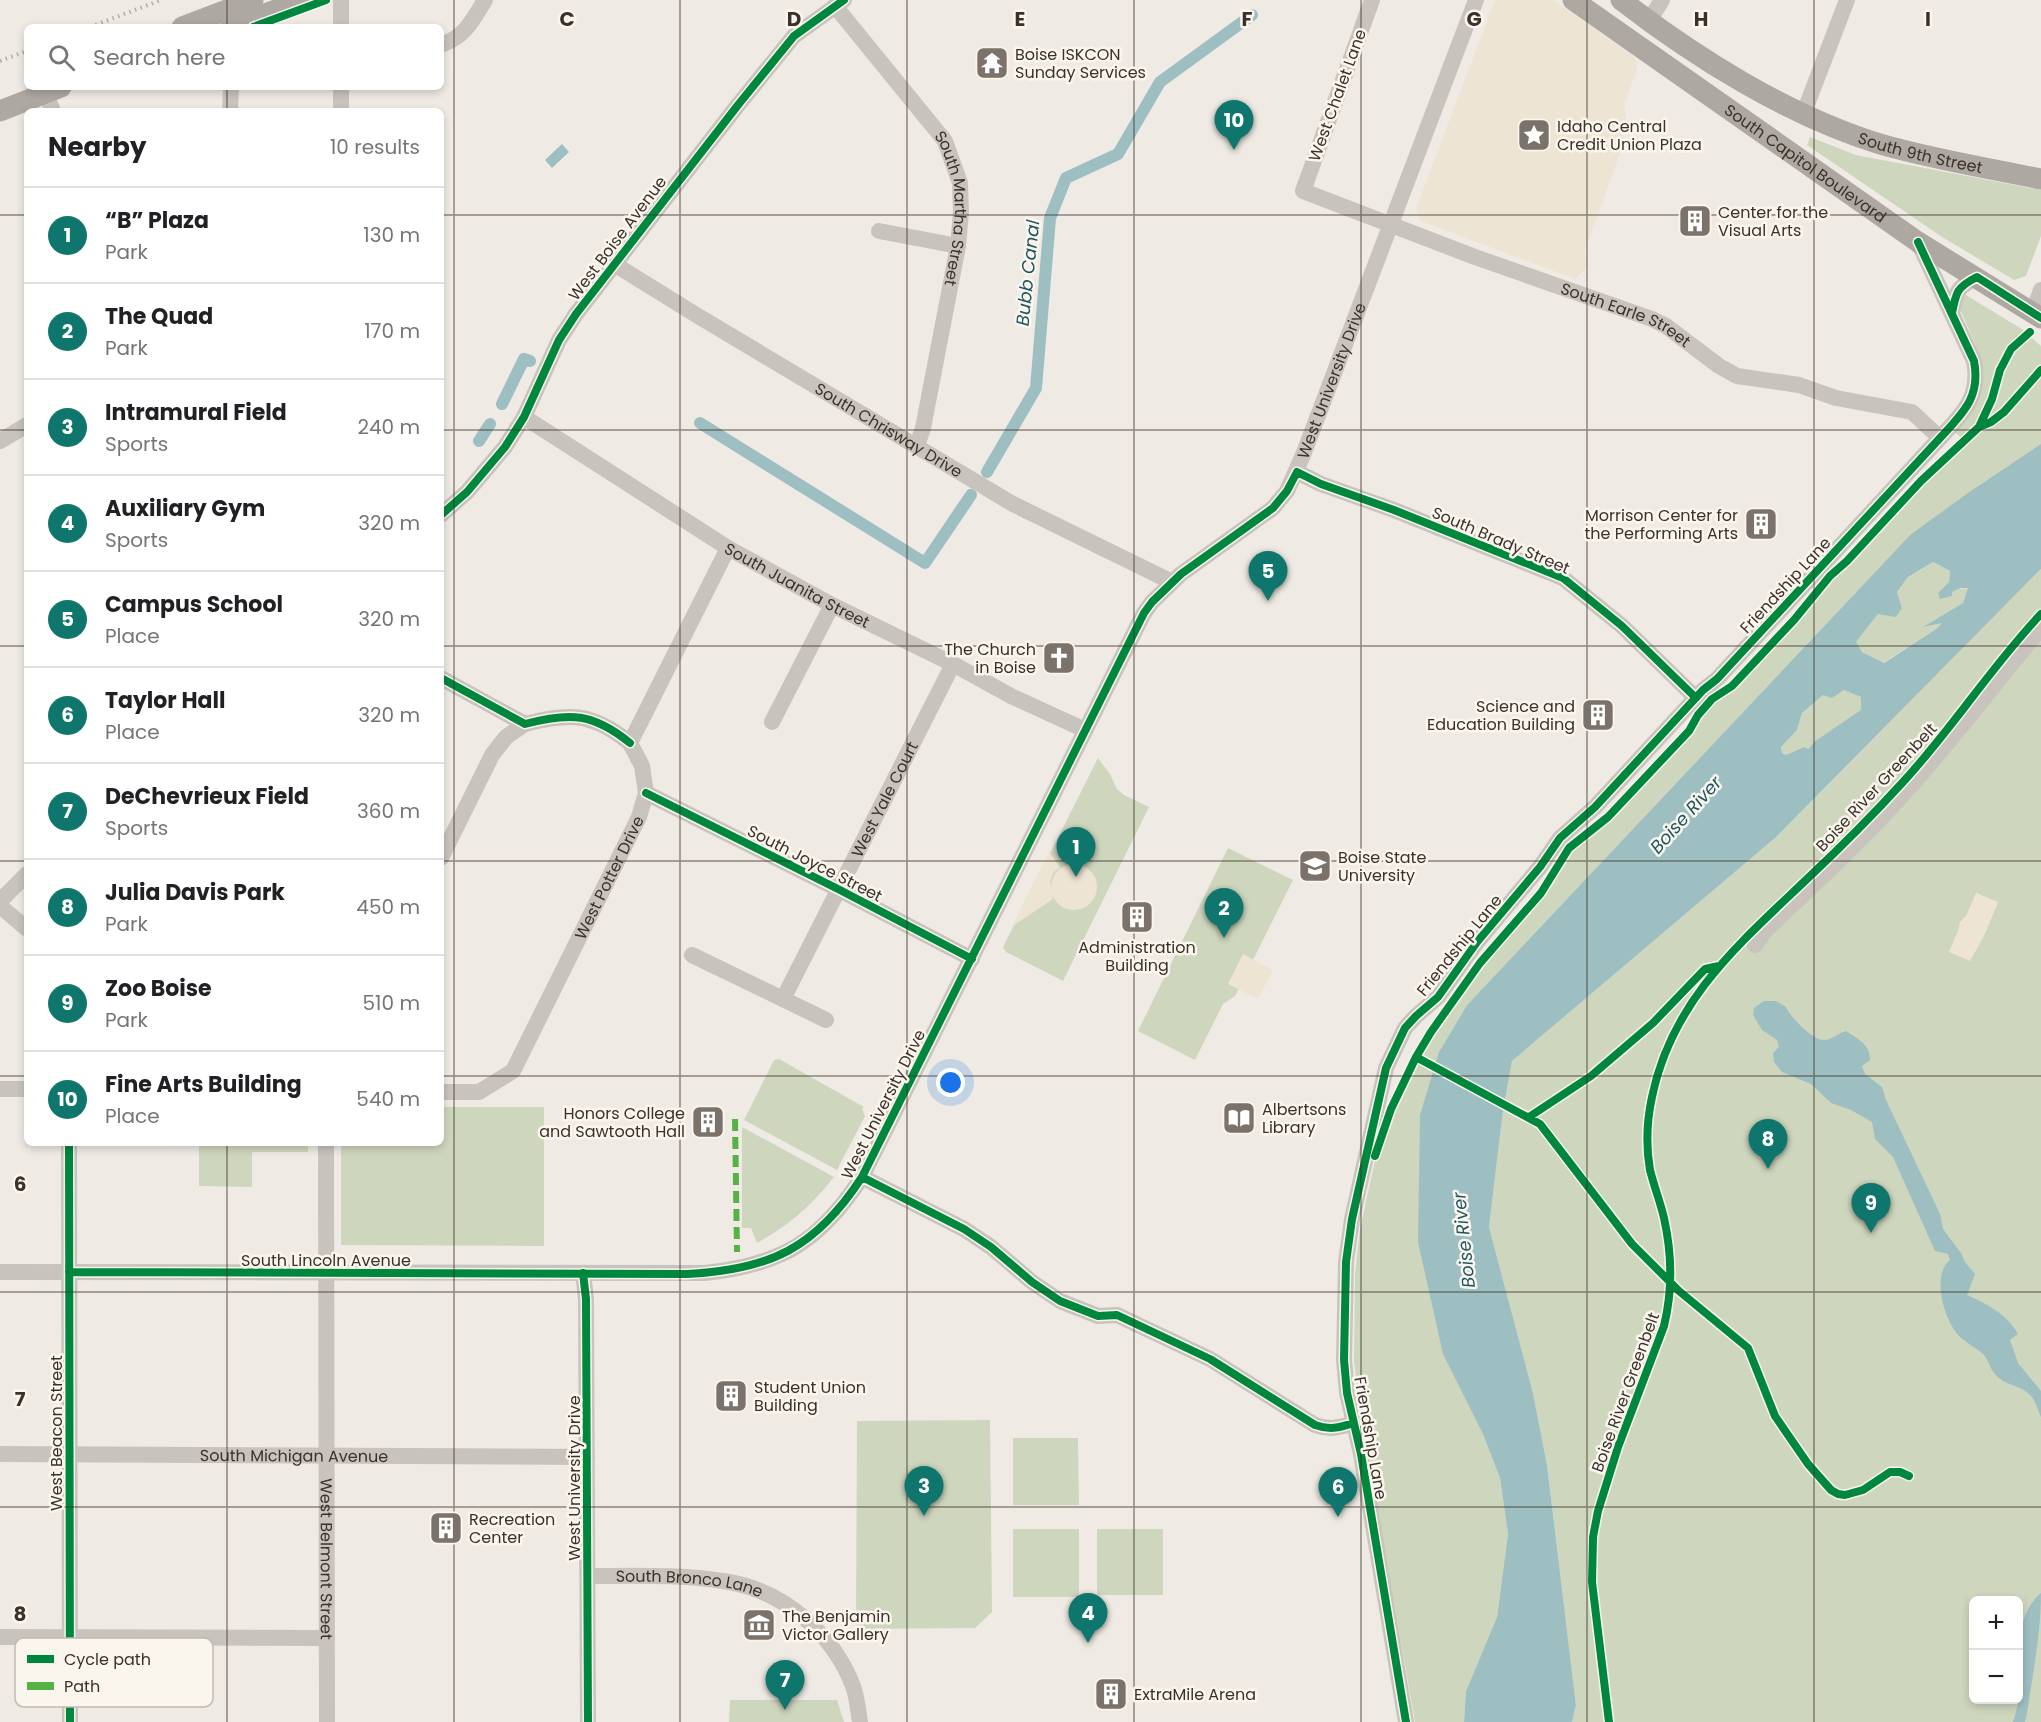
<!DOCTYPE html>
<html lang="en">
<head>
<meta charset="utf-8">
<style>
  body { margin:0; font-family:Poppins,sans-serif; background:#f6f6f6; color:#202124 }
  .controls { position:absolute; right:18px; bottom:18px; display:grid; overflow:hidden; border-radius:9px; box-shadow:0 3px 9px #0003 }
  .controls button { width:54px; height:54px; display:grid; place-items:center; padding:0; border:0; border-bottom:2px solid #e0e0e0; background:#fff; color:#202124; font:30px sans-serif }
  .you { position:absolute; left:951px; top:1083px; width:21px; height:21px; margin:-15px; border:4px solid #fff; border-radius:50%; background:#1a73e8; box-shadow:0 0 0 9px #1a73e833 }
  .badge { display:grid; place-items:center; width:39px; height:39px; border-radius:50%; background:#0f766e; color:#fff; font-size:20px; font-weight:700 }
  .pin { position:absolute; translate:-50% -50px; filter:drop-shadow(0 2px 3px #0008) }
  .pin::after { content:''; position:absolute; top:32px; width:21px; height:18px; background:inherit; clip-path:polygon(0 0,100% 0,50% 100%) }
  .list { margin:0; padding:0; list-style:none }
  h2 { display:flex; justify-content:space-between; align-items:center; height:78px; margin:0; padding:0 24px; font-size:26px }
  h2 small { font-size:20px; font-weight:400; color:#757577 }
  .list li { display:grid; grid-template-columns:39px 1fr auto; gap:18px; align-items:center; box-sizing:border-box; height:96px; padding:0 24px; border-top:2px solid #e0e0e0 }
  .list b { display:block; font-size:22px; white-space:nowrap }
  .list p { margin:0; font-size:20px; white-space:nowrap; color:#757577 }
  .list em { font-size:20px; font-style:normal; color:#757577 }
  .icon { flex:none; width:33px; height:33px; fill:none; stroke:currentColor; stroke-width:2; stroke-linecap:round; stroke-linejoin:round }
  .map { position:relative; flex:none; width:2041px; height:1722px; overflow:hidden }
  .search { position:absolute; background:#fff; box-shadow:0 3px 9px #0003; left:24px; top:24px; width:420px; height:66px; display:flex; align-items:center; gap:15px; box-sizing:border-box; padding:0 21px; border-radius:9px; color:#757577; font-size:22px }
  .panel { position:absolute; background:#fff; box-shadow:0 3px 9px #0003; left:24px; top:108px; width:420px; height:1038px; border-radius:9px }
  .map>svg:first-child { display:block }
</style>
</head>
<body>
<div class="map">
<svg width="2041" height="1722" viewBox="0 0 2041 1722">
  <rect width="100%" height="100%" fill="#efebe4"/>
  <path fill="#cfd6be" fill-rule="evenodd" d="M1810,137l46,18 185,35v46l-15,40 -12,4 -72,-43 -135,-92z
    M1961,292l64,39v2c-8,7 -14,10 -20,19 -19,30 -12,61 -44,86l-7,-7 25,-78 -20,-46z
    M2031,337l10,9v99l-131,90 -443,470 -28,47 43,380 18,46 8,56 -11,83 -31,74 -2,31h-49l-41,-233 -5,-42 -8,-32 -7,-53 1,-89 5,-44 19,-87 12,-33 25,-52 15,-25 49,-69 62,-70 27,-45 39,-31 81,-86 9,-16 14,-16 20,-13 62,-66 36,-44 17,-15 113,-117 19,-17 15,-19 13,-47 6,-10z
    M1933,562l17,9 -1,11 -11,11c11,-1 20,-5 31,-5l-6,15 -38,23 18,-4 -7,7 -53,34 -21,-11 -7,-9 23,-29 24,-6 -5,-16 11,-15z
    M2041,569v1153h-469l4,-17 -29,-240 -14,-72 -44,-166 14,-116 9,-50 263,-223zM1974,1600h44v100h-44z
    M1844,690l17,7 1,13 -53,40 -5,-3 -18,8 -4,-2 -1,-6 16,-17 5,-17 21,-19z
    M1098,758l12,16 7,15 7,6 25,12 -86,174 -57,-29 -3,-5z
    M1228,848l65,32 -58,116 -12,8 -28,56 -57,-29z
    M779,1059l85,48 -2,2 3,7 -28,54 -93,-50 30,-60z
    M441,1107h103v139l-203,-1v-102h100z
    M742,1127l92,50c-24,30 -43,47 -77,66l-6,-15h-9z
    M199,1143h109v9h-56v35l-53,-1z
    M990,1420l2,192 -17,16 -119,1 1,-208z
    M1013,1438h65l1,67h-66z
    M1013,1529h66v68h-66z
    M1097,1529h66v66h-66z
    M730,1700h107l7,22h-115z"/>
  <path fill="#eee4d4" d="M1495,0h58l79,55 5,7 -1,11 -11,29 1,20 -4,26 -37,103 3,10 -2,8 -11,10 -149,-56 -6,-3 -3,-5 -1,-7z
    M1049,852l11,15 -7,6 -3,9 3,17 -42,28z
    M1051 887a23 23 0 1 1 46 0a23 23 0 1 1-46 0Z
    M1976,893l22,9 -13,32 -15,27 -21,-9 9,-21 2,-9 6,-6z
    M1243,954l30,16 -15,29 -30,-15z"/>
  <path fill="#9ebfc2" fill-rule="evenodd" d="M562,144l7,8 -17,16 -7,-8z
    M2041,444v125l-266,269 -263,223 -9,50 -14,116 44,166 14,72 29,240 -4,17h-108l2,-31 31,-74 11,-83 -8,-56 -18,-46 -39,-78 -25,-112 2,-127 19,-63 28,-47 443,-470 58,-42zM1933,562l17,9 -1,11 -11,11 2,6 12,-3v-4l9,-4h7l-5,15 -40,24 19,-4 -6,6 -52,34 -22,-11 -6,-10 22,-28 18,3 6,-9 -5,-16 11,-15zM1844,690l17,7v13l-47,32 -5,7 -5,-2 -18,8 -4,-2 -1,-6 16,-17 5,-17 21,-18 9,3z
    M1764,1001h12l10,6c3,9 28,34 38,33 8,0 14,-7 22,-9 12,8 24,13 24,29l-8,6 3,8 17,13 4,13 54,114 3,15 18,24 4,9 10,12 -8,21c20,9 40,19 51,39l-8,6 8,23 23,28v26c-3,-6 -5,-15 -10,-21 -8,-10 -23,-10 -32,-18 -10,-8 -8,-14 -15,-23 -2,-3 -19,-13 -25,-19 -15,-16 -28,-61 -9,-76l-2,-6 -13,-3 -42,-94 -18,-18 -3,-17 -21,-12 -20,-7 -20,-19 -29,-12 -8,-10 -1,-9 6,-6 -2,-7 -15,-10 -9,-15 1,-7z
    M2041,1593c0,40 -8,80 -14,120l-2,9h-12c2,-7 5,-15 5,-23 5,-35 -8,-79 23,-106z"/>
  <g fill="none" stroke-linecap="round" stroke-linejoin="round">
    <path stroke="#9ebfc2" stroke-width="12" d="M502,404l22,-45 6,2
      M700,423l225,140 46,-68
      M479,441l11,-17
      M987,472l49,-84 14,-170 16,-40 52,-24 42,-72 92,-67"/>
    <g stroke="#c9c3bd" stroke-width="16">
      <path d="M341,0v27"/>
      <path id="s1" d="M1372,0l-69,191 172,66 177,62 14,7 53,40 18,10 62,9 37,13 76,14 28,26"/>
      <path id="s2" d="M835,6l110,135 15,42 1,29 -3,34 -35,182 -6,18"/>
      <path d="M1649,21l13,-21"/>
      <path d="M441,45c25,-9 31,-24 44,-45"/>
      <path d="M46,94l7,17"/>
      <path d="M230,111l1,-24"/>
      <path d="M341,111v-24"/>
      <path d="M1803,115l44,-115"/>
      <path d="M879,231l79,15"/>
      <path id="s3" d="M614,264l84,52 315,188 159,78"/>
      <path d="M2033,312l8,-22"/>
      <path d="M1952,313c4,-21 5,-26 25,-36"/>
      <path id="s4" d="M524,417l204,131 104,57 121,59 58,32 74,34"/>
      <path d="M0,441l27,-16"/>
      <path d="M1297,472l24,12 73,26 169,68 59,48 74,72"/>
      <path d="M441,515l26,-23 38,-45 19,-30 35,-77 17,-26 162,-209 56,-69 50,-36"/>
      <path d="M441,678l84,46c45,-12 68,-11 105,19"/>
      <path d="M772,722l60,-117"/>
      <path d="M646,793l192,96 134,70"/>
      <path d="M441,858l51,-103 14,-18 19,-13"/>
      <path d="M0,901l27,-27"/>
      <path d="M0,906l27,23"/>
      <path d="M1755,945l10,-14c45,-43 91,-85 133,-131 51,-55 95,-115 143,-172"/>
      <path d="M692,955l134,65"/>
      <path id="s5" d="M783,999l170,-335"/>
      <path d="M0,1089h27"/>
      <path id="s6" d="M441,1092h38l34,-21 126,-254 7,-24 -4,-27 -12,-23 98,-195"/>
      <path d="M69,1143l1,579"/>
      <path id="s7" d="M326,1143l1,579"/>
      <path d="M862,1177l102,52 27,18 41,35 28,19 38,15 19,-1 93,44 105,66c14,5 24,3 38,-2"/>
      <path id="s8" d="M0,1272l705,1c76,-8 115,-31 157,-96l282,-564 8,-11 29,-28 92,-66 14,-17 16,-36 173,-455"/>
      <path d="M583,1273l3,26 2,423"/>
      <path id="s9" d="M0,1454l587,3"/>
      <path id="s10" d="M588,1576c47,0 94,-2 141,6 56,10 104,52 124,104 4,11 5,24 7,36"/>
      <path d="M0,1637l327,1"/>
      <path d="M1406,1722l-45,-268 -14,-61 -3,-33 2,-98 6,-43 34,-151 19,-40 11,-12 22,-19 39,-55 63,-75 20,-29 35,-31 108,-117 14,-11 223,-241c23,-25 41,-41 34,-77l-56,-119"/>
    </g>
    <g stroke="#aea8a2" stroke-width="21">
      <path id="s11" d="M1573,0l345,242 123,76"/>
      <path id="s12" d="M1621,0c75,58 168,116 259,144 52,15 107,24 161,35"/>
      <path d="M182,27l71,-27"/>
      <path d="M231,27l71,-27"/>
      <path d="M0,111l61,-24"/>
    </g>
    <path stroke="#b1aca7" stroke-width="4" stroke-dasharray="1.5 4.5" stroke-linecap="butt" d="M90,27l71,-27
      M0,61l27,-10"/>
    <path stroke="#57b246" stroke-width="6" stroke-dasharray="12 6" stroke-linecap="butt" d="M735,1119l2,133"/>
    <g stroke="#fbf6ed" stroke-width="11">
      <path id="cycleway" d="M253,27l73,-27
        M1952,313c4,-21 5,-26 25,-36l64,41
        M1979,427l13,-28 8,-29 11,-21 19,-17
        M441,515l26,-23 38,-45 19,-30 35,-77 17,-26 162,-209 56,-69 50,-36
        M441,678l84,46c45,-12 68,-11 105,19
        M646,793l192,96 134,70
        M1416,1057l124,67 92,120 47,47 69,57 27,68 33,48 23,26 7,4 7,1 18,-5 27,-18h10l9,4
        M1529,1117l62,-41 62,-53 52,-54 14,-3
        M69,1143l1,579
        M1375,1156l16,-47 25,-52 15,-25 49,-69 61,-70 28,-45 39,-31 81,-86 9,-16 14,-16 20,-13 62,-66 36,-44 17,-15 74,-80 58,-54 12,-5 13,-10 37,-42
        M862,1177l102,52 27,18 41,35 28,19 38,15 19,-1 93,44 105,66c14,5 24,3 38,-2
        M69,1272l618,2c83,-4 129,-26 175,-97l282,-564 8,-11 29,-28 92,-66 14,-17 10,-19 24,12 73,26 169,68 59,48 74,72
        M583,1273l3,26 2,423
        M1406,1722l-45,-268 -14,-61 -3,-33 2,-98 6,-43 34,-151 19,-40 11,-12 22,-19 39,-55 63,-75 20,-29 35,-31 108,-117 14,-11 223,-241c23,-25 41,-41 34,-77l-56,-119
        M1609,1722l-17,-140 1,-45 5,-26 20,-64 46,-121c9,-37 8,-72 0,-108 -4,-17 -10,-32 -14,-48 -4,-23 -3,-50 2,-73 20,-97 87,-153 155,-218 33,-31 65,-63 96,-97 49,-53 88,-115 138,-168"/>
    </g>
    <use href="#cycleway" stroke="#00873e" stroke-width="8"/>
  </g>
  <path fill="none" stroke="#3b312a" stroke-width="1.5" stroke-opacity="0.55" d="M227,0v27M454,0v1722M680,0v1722M907,0v1722M1134,0v1722M1361,0v1722M1587,0v1722M1814,0v1722M227,87v24M0,215h27M441,215h1600M0,430h27M441,430h1600M0,646h27M441,646h1600M0,861h27M441,861h1600M0,1076h27M441,1076h1600M227,1143v579M0,1292h2041M0,1507h2041"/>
  <defs>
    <g id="temple-square" transform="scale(1.725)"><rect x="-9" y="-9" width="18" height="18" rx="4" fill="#7a726b" stroke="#fbf6ed"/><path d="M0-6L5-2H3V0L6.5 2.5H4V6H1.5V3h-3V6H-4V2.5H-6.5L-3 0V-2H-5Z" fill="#fff"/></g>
    <g id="sight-square" transform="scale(1.725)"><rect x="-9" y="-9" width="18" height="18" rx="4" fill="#7a726b" stroke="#fbf6ed"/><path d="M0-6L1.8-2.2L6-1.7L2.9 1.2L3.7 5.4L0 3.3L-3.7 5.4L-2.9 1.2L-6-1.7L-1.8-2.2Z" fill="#fff"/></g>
    <g id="building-square" transform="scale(1.725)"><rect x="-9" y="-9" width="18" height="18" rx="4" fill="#7a726b" stroke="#fbf6ed"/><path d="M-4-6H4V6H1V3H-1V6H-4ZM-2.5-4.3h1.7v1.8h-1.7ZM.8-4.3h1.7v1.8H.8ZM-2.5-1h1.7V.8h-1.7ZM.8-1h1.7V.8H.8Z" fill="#fff"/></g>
    <g id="church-square" transform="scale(1.725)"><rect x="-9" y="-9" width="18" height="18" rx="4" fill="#7a726b" stroke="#fbf6ed"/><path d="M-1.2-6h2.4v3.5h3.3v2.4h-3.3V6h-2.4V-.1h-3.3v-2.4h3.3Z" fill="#fff"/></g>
    <g id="university-square" transform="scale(1.725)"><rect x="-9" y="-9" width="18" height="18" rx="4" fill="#7a726b" stroke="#fbf6ed"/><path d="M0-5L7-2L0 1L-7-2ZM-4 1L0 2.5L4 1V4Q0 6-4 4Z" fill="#fff"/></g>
    <g id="library-square" transform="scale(1.725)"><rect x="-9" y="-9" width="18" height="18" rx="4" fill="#7a726b" stroke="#fbf6ed"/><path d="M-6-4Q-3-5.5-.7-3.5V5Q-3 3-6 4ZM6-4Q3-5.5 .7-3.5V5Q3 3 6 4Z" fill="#fff"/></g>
    <g id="museum-square" transform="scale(1.725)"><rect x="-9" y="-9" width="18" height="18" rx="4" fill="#7a726b" stroke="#fbf6ed"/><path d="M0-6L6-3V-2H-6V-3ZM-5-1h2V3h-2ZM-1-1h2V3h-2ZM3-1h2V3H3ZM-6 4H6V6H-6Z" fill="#fff"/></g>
  </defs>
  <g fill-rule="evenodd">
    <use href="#temple-square" x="992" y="63"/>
    <use href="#sight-square" x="1534" y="135"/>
    <use href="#building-square" x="1695" y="221"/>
    <use href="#building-square" x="1761" y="524"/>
    <use href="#church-square" x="1059" y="658"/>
    <use href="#building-square" x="1598" y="715"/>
    <use href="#university-square" x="1315" y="866"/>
    <use href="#building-square" x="1137" y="917"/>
    <use href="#library-square" x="1239" y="1118"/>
    <use href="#building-square" x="708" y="1122"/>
    <use href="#building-square" x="731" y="1396"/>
    <use href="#building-square" x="446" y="1528"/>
    <use href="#museum-square" x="759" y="1625"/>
    <use href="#building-square" x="1111" y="1694"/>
  </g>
  <g text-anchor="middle" stroke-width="5" stroke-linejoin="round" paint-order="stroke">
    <g font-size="16" fill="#3b312a" stroke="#fbf6ed" text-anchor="start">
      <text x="1015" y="60">Boise ISKCON<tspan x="1015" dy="18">Sunday Services</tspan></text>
      <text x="1557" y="132">Idaho Central<tspan x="1557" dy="18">Credit Union Plaza</tspan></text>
      <text x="1718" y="218">Center for the<tspan x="1718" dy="18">Visual Arts</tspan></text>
      <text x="1738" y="521" text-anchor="end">Morrison Center for<tspan x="1738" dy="18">the Performing Arts</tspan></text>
      <text x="1036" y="655" text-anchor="end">The Church<tspan x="1036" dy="18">in Boise</tspan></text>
      <text x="1575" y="712" text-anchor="end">Science and<tspan x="1575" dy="18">Education Building</tspan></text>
      <text x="1338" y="863">Boise State<tspan x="1338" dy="18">University</tspan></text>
      <text x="1137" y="953" text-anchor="middle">Administration<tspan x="1137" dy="18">Building</tspan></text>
      <text x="1262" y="1115">Albertsons<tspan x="1262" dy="18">Library</tspan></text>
      <text x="685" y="1119" text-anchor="end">Honors College<tspan x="685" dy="18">and Sawtooth Hall</tspan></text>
      <text x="754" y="1393">Student Union<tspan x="754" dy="18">Building</tspan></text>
      <text x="469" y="1525">Recreation<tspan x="469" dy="18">Center</tspan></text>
      <text x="782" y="1622">The Benjamin<tspan x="782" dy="18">Victor Gallery</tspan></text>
      <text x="1134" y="1700">ExtraMile Arena</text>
    </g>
    <g font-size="16" fill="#3b312a" stroke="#fbf6ed">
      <text transform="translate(1337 95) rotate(-70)" y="6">West Chalet Lane</text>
      <text dy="6" stroke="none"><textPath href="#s12" startOffset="339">South 9th Street</textPath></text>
      <text dy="6" stroke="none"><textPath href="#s11" startOffset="284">South Capitol Boulevard</textPath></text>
      <text dy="6" stroke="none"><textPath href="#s2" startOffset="243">South Martha Street</textPath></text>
      <text transform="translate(617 238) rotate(-53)" y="6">West Boise Avenue</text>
      <text dy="6" stroke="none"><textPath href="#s1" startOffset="549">South Earle Street</textPath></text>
      <text dy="6" stroke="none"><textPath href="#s8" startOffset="1836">West University Drive</textPath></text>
      <text dy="6" stroke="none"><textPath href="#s3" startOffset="321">South Chrisway Drive</textPath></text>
      <text transform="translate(1501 540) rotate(23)" y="6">South Brady Street</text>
      <text dy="6" stroke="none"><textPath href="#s4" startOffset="321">South Juanita Street</textPath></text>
      <text transform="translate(1785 585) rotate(-47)" y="6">Friendship Lane</text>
      <text transform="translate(1876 787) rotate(-47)" y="6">Boise River Greenbelt</text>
      <text dy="6" stroke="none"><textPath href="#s5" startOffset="224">West Yale Court</textPath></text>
      <text transform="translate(815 863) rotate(27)" y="6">South Joyce Street</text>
      <text dy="6" stroke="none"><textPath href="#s6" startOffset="294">West Potter Drive</textPath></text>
      <text transform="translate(1459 945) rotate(-51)" y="6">Friendship Lane</text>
      <text transform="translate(883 1104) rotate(-63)" y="6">West University Drive</text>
      <text x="326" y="1266">South Lincoln Avenue</text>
      <text transform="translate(1625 1392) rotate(-70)" y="6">Boise River Greenbelt</text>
      <text transform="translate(56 1433) rotate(-90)" y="6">West Beacon Street</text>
      <text transform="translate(1371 1438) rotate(80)" y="6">Friendship Lane</text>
      <text dy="6" stroke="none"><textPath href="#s9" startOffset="294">South Michigan Avenue</textPath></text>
      <text transform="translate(574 1478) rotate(-90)" y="6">West University Drive</text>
      <text dy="6" stroke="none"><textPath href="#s7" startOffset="416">West Belmont Street</textPath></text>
      <text dy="6" stroke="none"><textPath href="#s10" startOffset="102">South Bronco Lane</textPath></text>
    </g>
    <g font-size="18" font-style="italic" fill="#1d555f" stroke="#fbf6ed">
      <text transform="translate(1028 273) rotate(-84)" y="6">Bubb Canal</text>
      <text transform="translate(1686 815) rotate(-48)" y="6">Boise River</text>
      <text transform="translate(1464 1240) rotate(-96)" y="6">Boise River</text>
    </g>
  </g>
  <rect x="15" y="1638" width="198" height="69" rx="9" fill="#fbf6ed" stroke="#c1bbb2" stroke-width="1.5"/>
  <rect x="27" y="1655" width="27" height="8" fill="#00873e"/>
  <rect x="27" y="1682" width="27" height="8" fill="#57b246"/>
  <g font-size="16" fill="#3b312a">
    <text x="64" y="1665">Cycle path</text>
    <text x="64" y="1692">Path</text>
  </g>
  <g font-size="20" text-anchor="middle" font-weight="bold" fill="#3b312a" stroke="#fbf6ed" stroke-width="5" stroke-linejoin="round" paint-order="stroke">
    <text x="567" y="26">C</text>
    <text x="794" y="26">D</text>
    <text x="1020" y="26">E</text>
    <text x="1247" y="26">F</text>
    <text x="1474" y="26">G</text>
    <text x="1701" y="26">H</text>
    <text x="1928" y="26">I</text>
    <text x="20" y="1191">6</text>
    <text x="20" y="1406">7</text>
    <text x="20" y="1621">8</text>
  </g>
</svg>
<div class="controls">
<button>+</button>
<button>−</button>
</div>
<div class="you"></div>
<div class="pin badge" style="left:1076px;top:877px">1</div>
<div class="pin badge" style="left:1224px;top:938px">2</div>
<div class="pin badge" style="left:924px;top:1516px">3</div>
<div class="pin badge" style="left:1088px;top:1643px">4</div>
<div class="pin badge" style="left:1268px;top:601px">5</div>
<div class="pin badge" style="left:1338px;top:1517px">6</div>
<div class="pin badge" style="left:785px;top:1710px">7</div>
<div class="pin badge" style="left:1768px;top:1169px">8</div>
<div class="pin badge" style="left:1871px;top:1233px">9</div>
<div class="pin badge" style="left:1234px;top:150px">10</div>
<div class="search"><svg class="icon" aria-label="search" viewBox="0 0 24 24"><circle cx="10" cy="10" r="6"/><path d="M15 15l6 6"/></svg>Search here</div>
<section class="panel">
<h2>Nearby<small>10 results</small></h2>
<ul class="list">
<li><span class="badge">1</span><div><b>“B” Plaza</b><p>Park</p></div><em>130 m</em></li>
<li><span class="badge">2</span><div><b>The Quad</b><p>Park</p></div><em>170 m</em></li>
<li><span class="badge">3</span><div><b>Intramural Field</b><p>Sports</p></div><em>240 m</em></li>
<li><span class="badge">4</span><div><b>Auxiliary Gym</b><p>Sports</p></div><em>320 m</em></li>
<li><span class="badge">5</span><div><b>Campus School</b><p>Place</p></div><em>320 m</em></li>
<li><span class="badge">6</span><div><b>Taylor Hall</b><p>Place</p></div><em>320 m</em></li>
<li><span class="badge">7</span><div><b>DeChevrieux Field</b><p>Sports</p></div><em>360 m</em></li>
<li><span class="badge">8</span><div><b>Julia Davis Park</b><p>Park</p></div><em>450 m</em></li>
<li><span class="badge">9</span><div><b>Zoo Boise</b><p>Park</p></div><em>510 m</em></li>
<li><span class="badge">10</span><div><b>Fine Arts Building</b><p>Place</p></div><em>540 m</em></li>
</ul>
</section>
</div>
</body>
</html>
